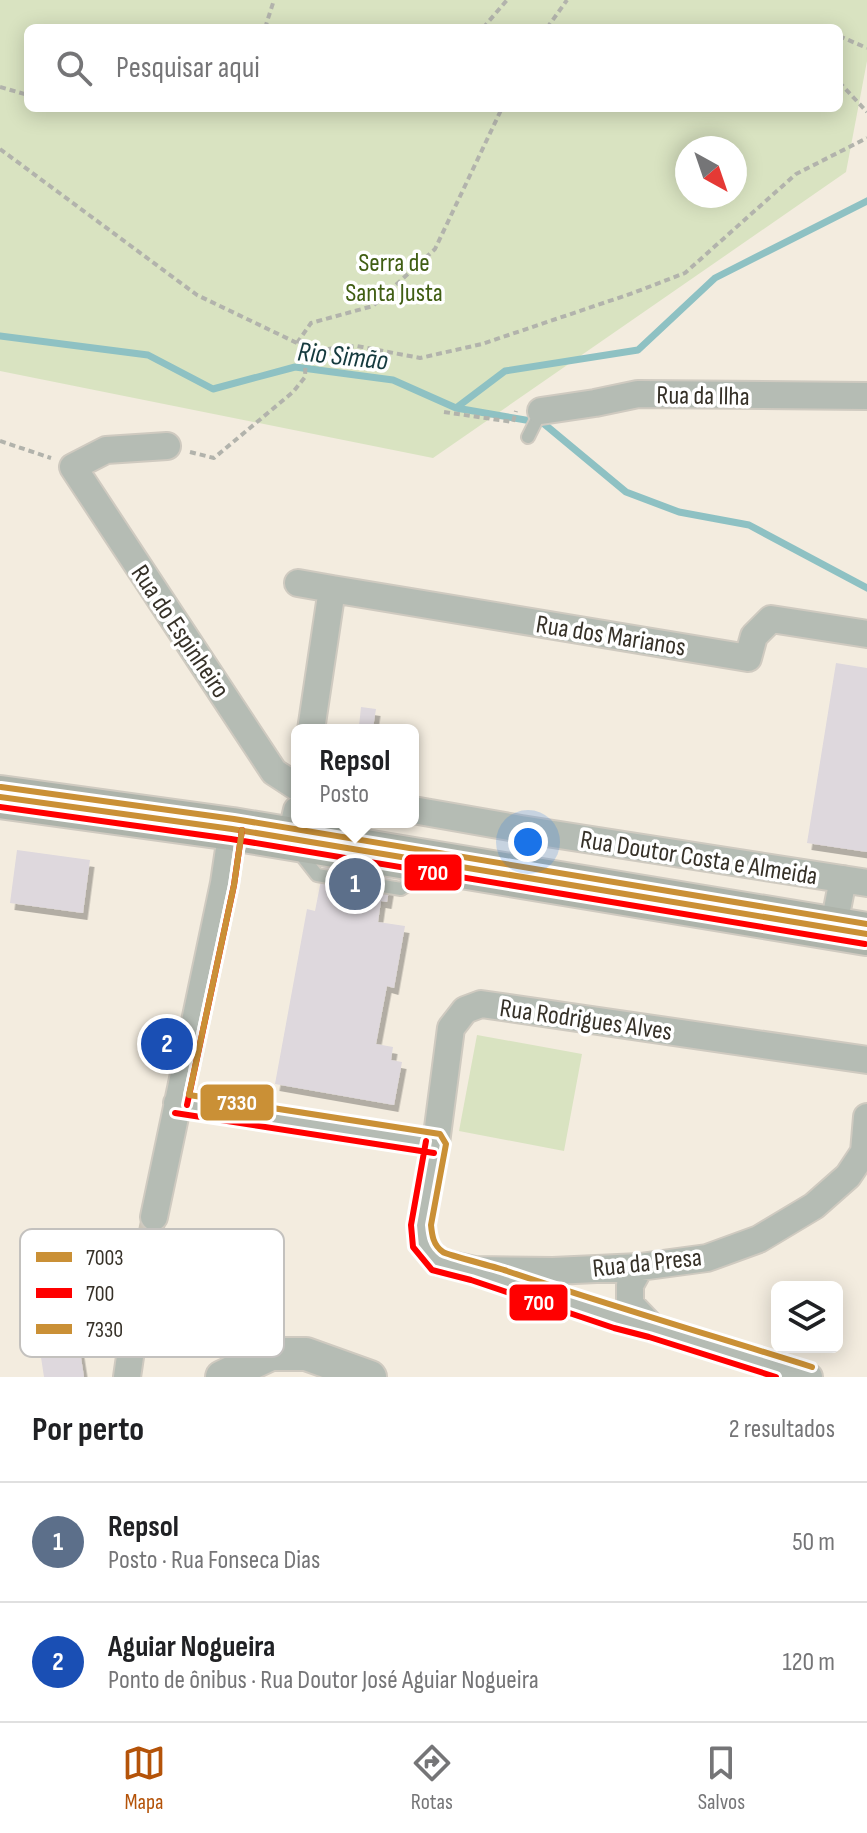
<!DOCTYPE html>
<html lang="pt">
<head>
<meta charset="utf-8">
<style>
  body { margin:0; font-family:"Sofia Sans Condensed",sans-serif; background:#f2f2f2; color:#202124 }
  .controls { position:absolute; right:24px; bottom:24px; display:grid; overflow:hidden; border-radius:12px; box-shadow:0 4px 20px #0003 }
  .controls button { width:72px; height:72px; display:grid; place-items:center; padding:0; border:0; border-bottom:2px solid #e0e0e0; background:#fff; color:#202124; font:40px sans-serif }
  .compass { position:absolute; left:675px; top:136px; width:72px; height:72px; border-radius:50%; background:#fff; box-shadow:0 4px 20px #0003; rotate:140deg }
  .you { position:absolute; left:528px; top:842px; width:28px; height:28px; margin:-20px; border:6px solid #fff; border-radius:50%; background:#1a73e8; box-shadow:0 0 0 12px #1a73e833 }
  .badge { display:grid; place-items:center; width:52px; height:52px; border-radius:50%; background:#b45309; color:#fff; font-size:26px; font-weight:700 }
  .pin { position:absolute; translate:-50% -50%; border:4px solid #fff; box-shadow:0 2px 8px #0006 }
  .popup { position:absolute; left:291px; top:724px; width:128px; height:104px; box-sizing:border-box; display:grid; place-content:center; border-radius:12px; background:#fff; filter:drop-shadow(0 2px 6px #0005); font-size:26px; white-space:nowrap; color:#757577 }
  .popup b { font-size:30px; color:#202124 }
  .popup::after { content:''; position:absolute; left:50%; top:100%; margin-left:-16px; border:16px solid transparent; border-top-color:#fff }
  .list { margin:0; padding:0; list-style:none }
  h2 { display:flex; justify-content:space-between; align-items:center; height:104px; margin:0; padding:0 32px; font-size:34px }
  h2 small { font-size:26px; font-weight:400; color:#757577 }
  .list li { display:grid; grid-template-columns:52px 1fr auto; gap:24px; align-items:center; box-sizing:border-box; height:120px; padding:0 32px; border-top:2px solid #e0e0e0 }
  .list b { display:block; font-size:30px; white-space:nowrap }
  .list p { margin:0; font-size:26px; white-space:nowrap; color:#757577 }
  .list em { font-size:26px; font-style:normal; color:#757577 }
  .icon { flex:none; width:44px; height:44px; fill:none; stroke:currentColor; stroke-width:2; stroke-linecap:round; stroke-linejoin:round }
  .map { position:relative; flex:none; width:867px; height:1377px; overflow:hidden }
  .search { position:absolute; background:#fff; box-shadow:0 4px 20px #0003; left:24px; right:24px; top:24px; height:88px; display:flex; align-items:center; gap:20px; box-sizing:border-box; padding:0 28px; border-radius:12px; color:#757577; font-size:30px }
  .sheet { height:344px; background:#fff }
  nav { display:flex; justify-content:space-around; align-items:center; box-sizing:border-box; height:112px; border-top:2px solid #e0e0e0; background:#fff; font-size:22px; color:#757577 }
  nav a { display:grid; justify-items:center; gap:4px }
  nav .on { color:#b45309 }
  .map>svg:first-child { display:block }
</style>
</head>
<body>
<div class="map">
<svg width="867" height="1377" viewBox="0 0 867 1377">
  <defs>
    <filter id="shadow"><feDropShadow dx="4.5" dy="7" stdDeviation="0" flood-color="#0004"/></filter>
  </defs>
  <rect width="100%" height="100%" fill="#f3ecdf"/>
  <path fill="#d9e3c1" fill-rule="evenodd" d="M0,0h867v61l-21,111 -413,286 -433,-87zM28,28h811v80h-811zM687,148h48v48h-48z
    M477,1035l105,19 -18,97 -105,-20z"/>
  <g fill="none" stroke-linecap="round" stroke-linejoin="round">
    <path stroke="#8ec1c3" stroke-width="7" d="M0,336l148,19 65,34 82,-22 98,13 63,28 49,-37 133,-21 77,-72 152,-77
      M456,408l87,15 83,69 53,20 70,13 118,63"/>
  </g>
  <path fill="#ded8dd" filter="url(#shadow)" d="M836,663l31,5v184l-60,-9z
    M361,707l15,2 -3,19 -14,-2z
    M17,850l73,10 -7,53 -73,-10z
    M324,865l67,13 -4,24 -6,-1 -3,21 27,4 -11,62 -7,-2 -11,58 17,3 -2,13 11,2 -8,43 -119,-21 32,-175 8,2z
    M68,1274l16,103h-40l-15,-98z"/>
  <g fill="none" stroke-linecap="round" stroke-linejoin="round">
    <path stroke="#cdc7ba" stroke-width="26" stroke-dasharray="26 13" stroke-linecap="butt" d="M142,1276l12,-59"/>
    <g stroke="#cfcac0" stroke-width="16">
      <path id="service" d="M528,437l13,-26
        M299,852l18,23 84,14 26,-17"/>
    </g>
    <g stroke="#cfcac0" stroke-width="30">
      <path id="minor" d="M541,411l54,-8 43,-9 229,2
        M167,446l-61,4 -33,17 201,305 23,15
        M298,583l34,6
        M311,730l21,-141 416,69 6,-22 17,-17 96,15
        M413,810l108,19 346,54
        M290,840l7,-30
        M833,930l10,-51
        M867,1060l-386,-56 -16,6 -14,18 -15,115 -15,81 1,18 16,20 36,8 79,1 87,-4 67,-9 52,-19 55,-33 34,-30 16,-24 3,-35
        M177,1103l259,40
        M154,1217l70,-334 8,-54
        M640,1267l-10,18v19l22,23
        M496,1278c104,35 209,66 313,99
        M127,1377l15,-101"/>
    </g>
    <g stroke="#cfcac0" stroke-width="36">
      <path id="tertiary" d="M222,1377l49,-23h35l64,23"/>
    </g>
    <g stroke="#cfcac0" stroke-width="46">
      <path id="primary" d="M0,797l232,32 635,105"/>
    </g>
    <path stroke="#b2b3ac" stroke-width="4" stroke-dasharray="6 4" stroke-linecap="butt" d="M265,28l9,-28
      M483,28l24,-28
      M547,28l20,-28
      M839,36l28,12
      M839,82l28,30
      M0,87l28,8
      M0,149l197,146 100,48 9,8 51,-5 63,12 62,-14 151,-51 52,-20 111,-99 71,-36
      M297,343l14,-20 62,-17 62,-57 67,-141
      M444,412l69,10 3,-11
      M0,441l51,17
      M190,452l24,6 79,-66 12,-15 1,-26"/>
    <use href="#service" stroke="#b5bcb4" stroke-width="12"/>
    <use href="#minor" stroke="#b5bcb4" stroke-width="26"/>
    <use href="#tertiary" stroke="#b5bcb4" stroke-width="32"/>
    <use href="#primary" stroke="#adb3aa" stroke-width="42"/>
    <g stroke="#fff" stroke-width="12">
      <path id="bus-1" d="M0,797l232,32 635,105"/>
    </g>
    <g stroke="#fff" stroke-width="12">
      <path id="bus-2" d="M0,807l231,32 634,105
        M187,1105l47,-220 8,-55
        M175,1113l259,40
        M426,1141l-15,84 2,22 19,23 39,10 143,48 35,9 127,40"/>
    </g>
    <g stroke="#fff" stroke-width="12">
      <path id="bus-3" d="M1,787l233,32 633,105
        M242,830l-8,55 -45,210 251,39 6,10 -15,81c1,10 2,20 12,27 4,3 53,15 64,19 101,34 203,64 305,96"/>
    </g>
    <use href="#bus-1" stroke="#ca9036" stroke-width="6"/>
    <use href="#bus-2" stroke="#f00" stroke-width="6"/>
    <use href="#bus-3" stroke="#ca9036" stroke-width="6"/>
  </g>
  <g text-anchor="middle" stroke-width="7" stroke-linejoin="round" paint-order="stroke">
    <g font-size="26" fill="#405e13" stroke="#fff">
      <text x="394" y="271">Serra de<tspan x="394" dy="30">Santa Justa</tspan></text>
    </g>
    <g font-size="26" fill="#363128" stroke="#fff">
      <text transform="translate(703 395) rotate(1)" y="9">Rua da Ilha</text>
      <text transform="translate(181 631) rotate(56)" y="9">Rua do Espinheiro</text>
      <text transform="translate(611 635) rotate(9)" y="9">Rua dos Marianos</text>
      <text transform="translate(699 857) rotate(9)" y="9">Rua Doutor Costa e Almeida</text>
      <text transform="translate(586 1019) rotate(8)" y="9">Rua Rodrigues Alves</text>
      <text transform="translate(647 1262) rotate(-6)" y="9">Rua da Presa</text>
    </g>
    <g font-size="28" font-style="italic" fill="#153a3e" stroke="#fff">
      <text transform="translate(343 355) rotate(6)" y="10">Rio Simão</text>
    </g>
  </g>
  <rect x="20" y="1229" width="264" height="128" rx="12" fill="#fff" stroke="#c3c1be" stroke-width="2"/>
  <rect x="36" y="1252" width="36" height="10" fill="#ca9036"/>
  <rect x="36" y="1288" width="36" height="10" fill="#f00"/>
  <rect x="36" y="1324" width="36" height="10" fill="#ca9036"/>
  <g font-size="22" fill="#363128">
    <text x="86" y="1265">7003</text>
    <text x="86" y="1301">700</text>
    <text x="86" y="1337">7330</text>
  </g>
  <g stroke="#fff" stroke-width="3">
    <rect x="403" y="853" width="60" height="39" rx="8" fill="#f00"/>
    <rect x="199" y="1083" width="76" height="39" rx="8" fill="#ca9036"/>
    <rect x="508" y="1283" width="61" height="39" rx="8" fill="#f00"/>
  </g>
  <g font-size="22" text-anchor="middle" font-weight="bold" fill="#fff">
    <text x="433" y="880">700</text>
    <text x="237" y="1110">7330</text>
    <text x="539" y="1310">700</text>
  </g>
</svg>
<div class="controls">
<button><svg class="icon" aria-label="layers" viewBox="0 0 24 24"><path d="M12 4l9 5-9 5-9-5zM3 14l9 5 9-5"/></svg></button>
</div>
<svg class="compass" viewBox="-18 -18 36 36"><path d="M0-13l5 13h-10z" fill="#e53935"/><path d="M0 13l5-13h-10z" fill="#757577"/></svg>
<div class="you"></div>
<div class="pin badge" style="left:355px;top:884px;background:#5c6f8a">1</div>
<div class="popup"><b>Repsol</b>Posto</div>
<div class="pin badge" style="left:167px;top:1044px;background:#1a4fb4">2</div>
<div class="search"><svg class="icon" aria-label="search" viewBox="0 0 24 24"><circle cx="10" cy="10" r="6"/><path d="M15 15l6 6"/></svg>Pesquisar aqui</div>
</div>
<section class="sheet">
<h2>Por perto<small>2 resultados</small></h2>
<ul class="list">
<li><span class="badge" style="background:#5c6f8a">1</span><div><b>Repsol</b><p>Posto · Rua Fonseca Dias</p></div><em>50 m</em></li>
<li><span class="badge" style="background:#1a4fb4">2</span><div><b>Aguiar Nogueira</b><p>Ponto de ônibus · Rua Doutor José Aguiar Nogueira</p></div><em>120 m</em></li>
</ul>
</section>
<nav>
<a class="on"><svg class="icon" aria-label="map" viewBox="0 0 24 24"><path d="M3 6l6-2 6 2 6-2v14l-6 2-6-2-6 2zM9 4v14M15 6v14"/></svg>Mapa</a>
<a><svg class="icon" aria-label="directions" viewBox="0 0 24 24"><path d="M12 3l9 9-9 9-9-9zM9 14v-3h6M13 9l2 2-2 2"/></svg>Rotas</a>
<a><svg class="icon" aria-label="saved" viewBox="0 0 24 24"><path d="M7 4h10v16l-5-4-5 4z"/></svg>Salvos</a>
</nav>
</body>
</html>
